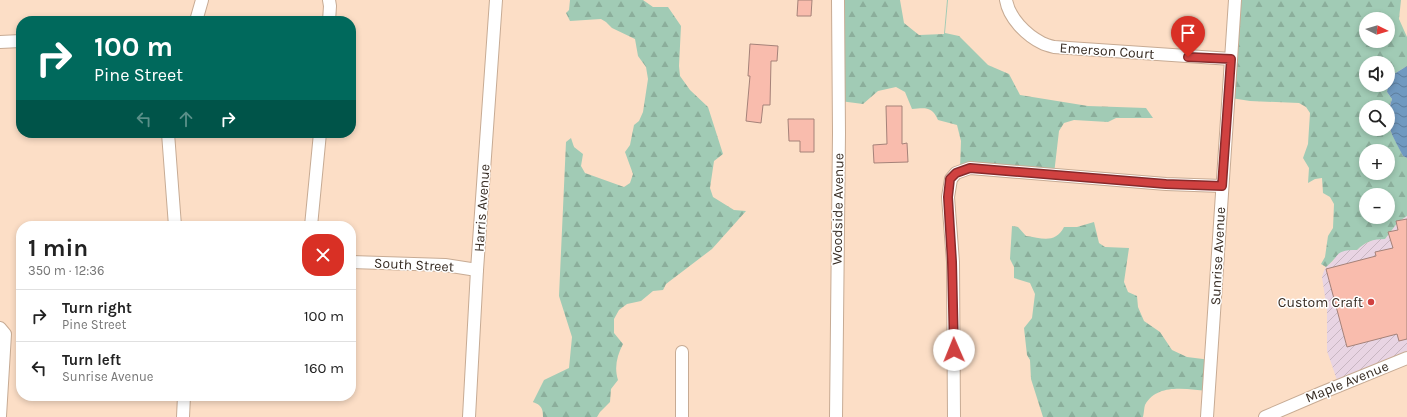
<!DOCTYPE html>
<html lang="en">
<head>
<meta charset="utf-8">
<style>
  body { margin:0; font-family:Karla,sans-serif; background:#f6f6f6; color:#222; height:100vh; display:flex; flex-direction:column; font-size:15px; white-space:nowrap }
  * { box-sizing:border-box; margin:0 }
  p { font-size:13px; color:#767676 }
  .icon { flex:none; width:22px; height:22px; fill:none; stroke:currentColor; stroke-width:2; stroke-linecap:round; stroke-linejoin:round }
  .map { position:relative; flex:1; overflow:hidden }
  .drawer { position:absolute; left:16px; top:221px; width:340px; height:180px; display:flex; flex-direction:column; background:#fff; border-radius:16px; box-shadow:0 2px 6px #0003 }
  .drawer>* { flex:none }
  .banner { position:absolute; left:16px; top:16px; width:340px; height:122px; border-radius:16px; box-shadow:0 2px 6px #0003; background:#00695c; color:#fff; overflow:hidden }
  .needle { width:26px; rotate:95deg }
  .tools { position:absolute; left:1359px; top:12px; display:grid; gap:8px }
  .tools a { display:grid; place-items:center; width:36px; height:36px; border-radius:50%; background:#fff; box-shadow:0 2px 6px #0003; font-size:20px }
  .pin { position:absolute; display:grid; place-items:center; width:34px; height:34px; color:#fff; margin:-41px -17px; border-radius:50% 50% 50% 0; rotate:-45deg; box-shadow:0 0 4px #0007 }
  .pin .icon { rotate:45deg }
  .me { position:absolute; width:44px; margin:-22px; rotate:359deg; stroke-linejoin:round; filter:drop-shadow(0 0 3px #0008) }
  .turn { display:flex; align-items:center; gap:14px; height:84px; padding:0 12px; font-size:18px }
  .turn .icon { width:52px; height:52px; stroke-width:2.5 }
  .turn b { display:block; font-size:28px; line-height:34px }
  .lanes { display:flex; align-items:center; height:38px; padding:0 12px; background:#0003; justify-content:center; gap:20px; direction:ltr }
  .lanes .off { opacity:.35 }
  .round { display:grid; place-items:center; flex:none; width:42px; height:42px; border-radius:16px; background:#f6f6f6 }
  .head { display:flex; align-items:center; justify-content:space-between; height:68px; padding:0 12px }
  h1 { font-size:24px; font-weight:700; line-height:30px }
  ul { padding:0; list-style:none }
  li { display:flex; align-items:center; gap:12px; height:52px; padding:0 12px; border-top:1px solid #e0e0e0 }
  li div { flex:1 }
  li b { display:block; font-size:15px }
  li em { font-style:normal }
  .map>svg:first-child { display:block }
</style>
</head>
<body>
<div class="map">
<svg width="1407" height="417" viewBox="0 0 1407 417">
  <defs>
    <pattern id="industrial-furrows" width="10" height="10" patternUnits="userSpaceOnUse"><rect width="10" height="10" fill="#e8d4e3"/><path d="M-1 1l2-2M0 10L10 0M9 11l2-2" fill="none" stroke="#c8b6c2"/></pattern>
    <pattern id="forest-firs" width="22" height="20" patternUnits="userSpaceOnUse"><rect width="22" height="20" fill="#a1cbb5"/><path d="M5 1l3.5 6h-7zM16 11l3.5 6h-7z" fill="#8bae9b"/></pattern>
    <pattern id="water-waves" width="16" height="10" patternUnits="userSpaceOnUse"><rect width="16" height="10" fill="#7099c0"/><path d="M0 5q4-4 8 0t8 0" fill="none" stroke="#5d7d9c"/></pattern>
  </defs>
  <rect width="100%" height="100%" fill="#fcdec6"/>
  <path fill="url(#industrial-furrows)" d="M1407,216v143l-69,24 -11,-32v-41l-5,-33 2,-6 2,-4 7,-6 4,-7 7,-4h13l5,-5 13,-6h10l13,-17z"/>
  <g fill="url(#forest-firs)" fill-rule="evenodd">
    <path d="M570,0h73l10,7h15l13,19 -2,40 1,10 10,14 18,17 15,47 -9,7 -4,27 3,9 21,13 12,1 -34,38 -46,35 -3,6 -10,1 -12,10 -14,3 -8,6 -5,9v14l9,11c-6,12 -9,23 -5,36l-7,9 -1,13 -10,10 -3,5h-54c0,-9 -2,-12 -10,-15l11,-22 25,-12 3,-31 -13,-41 7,-154 5,-4 3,9 9,7 -2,12 4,7 39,14 6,-4 3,-9 -8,-22 5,-7 4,-20 5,-4 4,-9 5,-33 -2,-12 -8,-11 -3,-17 -23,-11 -6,-6 -5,-3 -31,2 -4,-8 3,-3z"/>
    <path d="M840,0h60l4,23 15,12 25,-1 3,-34h1l-3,33 14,3 29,29 21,9 11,21 68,11 58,2 7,10h-37l-8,4 -34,-2 -10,3 -5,8 -5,43 -94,-4 1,-29 -4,-16 -19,-5c-6,-14 -13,-12 -26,-11l-7,-17 -9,-5 -18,4 -15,13 -23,-3z"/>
    <path d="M1236,0h165l-2,19 8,18v29l-18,11 -1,5v-19h-22v22h22l-1,7 5,7 -4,11v-3h-22v22h22v-7l1,6 14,28 4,2v58l-9,6 -13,17c-12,0 -20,3 -28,11 -23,0 -16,5 -31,17l-5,-3 4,-7 3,-21 5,-8 1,-24 -4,-7 -7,-4 -1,-15 -7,1 -7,4 1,-15 -6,-10 5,-14 2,-31 -4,-6 -7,-4 -49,-2 -19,-3zM1366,19h22v22h-22zM1366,151h22v22h-22zM1366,195h22v22h-22z"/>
    <path d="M1094,222l5,21 6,4 24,1 -5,34 4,10 9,4 1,11 6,14 16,11 12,18 15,7 24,3 -1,31c-22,-1 -52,-9 -65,14 -1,3 -1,8 -2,12h-100l-12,-38 -1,-19 -3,-5 -3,-27 8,-10 3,-24 -5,-11 -16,-5v-11l-4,-8 2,-33 6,1 8,9c16,2 29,8 38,-9h13z"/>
  </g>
  <path fill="url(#water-waves)" d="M1407,66v92l-4,-2c-11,-22 -20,-32 -11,-57l-5,-7 2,-15z"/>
  <g fill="#f9bcad" stroke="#a58279">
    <path d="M798,0h14l-1,16h-14z"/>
    <path d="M750,44l28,2 -1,15h-6l-1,44h-7l-2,18 -15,-2 4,-45h-2z"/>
    <path d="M886,106h16v38l5,-1 1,19 -34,1 -1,-18 14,-1z"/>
    <path d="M788,119h26v33h-14v-11h-11z"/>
    <path d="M1407,219v120l-8,2 -2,-7 -50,13 -21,-78 50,-13 -1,-4 18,-4 -5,-16 10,-2 -2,-9z"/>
  </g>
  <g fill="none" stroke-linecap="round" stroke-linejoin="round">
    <defs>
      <g id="minor">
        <path d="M1006,0c3,18 20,35 36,43 4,2 8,3 12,4l177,12"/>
        <path d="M196,21l6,-21"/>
        <path d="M329,21l1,-15 -1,-6"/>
        <path d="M0,42l21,-1"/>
        <path d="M168,133l7,93"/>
        <path d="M311,226l9,-93"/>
        <path d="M351,262l94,3 32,5"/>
        <path d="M0,328l5,6 -5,82"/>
        <path d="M682,352v65"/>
        <path d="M183,417l1,-21"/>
        <path d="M469,417l8,-147 19,-270"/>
        <path d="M836,417l3,-284 -1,-133"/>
        <path d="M954,417l-1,-155 -5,-65 3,-18 5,-6 14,-5 196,16 56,2"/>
        <path d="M1207,417l28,-417"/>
        <path d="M1265,417l56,-24 86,-35"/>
      </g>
    </defs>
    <use href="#minor" stroke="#c7ab94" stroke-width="14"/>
    <use href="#minor" stroke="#fff" stroke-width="12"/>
  </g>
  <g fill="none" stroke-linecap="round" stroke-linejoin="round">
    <defs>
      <path id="route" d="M954,350l-2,-88 -4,-65 2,-18 6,-6 14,-5 196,16 56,2 9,-127 -43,-2"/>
    </defs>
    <use href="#route" stroke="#872a2a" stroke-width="10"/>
    <use href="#route" stroke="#d04140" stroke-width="7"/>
  </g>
  <circle fill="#d04140" stroke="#fff" stroke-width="1.5" cx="1371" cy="302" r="4"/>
  <g text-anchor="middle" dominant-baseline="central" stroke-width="3" stroke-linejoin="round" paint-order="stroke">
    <g font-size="14" fill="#362b22" stroke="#fff">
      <text transform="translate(1107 51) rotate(4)">Emerson Court</text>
      <text transform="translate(482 208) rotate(-86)">Harris Avenue</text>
      <text transform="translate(838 209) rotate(-89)">Woodside Avenue</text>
      <text transform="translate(1218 256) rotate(-87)">Sunrise Avenue</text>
      <text transform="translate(414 265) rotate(3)">South Street</text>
      <text transform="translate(1347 382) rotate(-22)">Maple Avenue</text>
    </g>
    <g font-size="14" fill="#362b22" stroke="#fff" text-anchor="end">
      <text x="1363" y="302">Custom Craft</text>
    </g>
  </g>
</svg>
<div class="tools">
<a><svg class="needle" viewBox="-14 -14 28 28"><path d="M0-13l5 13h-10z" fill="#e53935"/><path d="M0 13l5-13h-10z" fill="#767676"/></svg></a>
<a><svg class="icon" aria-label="sound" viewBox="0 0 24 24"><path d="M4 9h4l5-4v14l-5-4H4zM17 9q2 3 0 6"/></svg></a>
<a><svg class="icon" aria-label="search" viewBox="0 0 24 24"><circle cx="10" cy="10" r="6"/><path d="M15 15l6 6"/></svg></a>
<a>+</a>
<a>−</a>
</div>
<div class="pin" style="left:1188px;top:57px;background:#d93025"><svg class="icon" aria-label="arrive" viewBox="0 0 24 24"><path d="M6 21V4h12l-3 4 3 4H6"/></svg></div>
<svg class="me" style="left:954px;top:350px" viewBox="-20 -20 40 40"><circle r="19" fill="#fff"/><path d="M0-13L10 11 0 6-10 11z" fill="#d04140"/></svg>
<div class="banner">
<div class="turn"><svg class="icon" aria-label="right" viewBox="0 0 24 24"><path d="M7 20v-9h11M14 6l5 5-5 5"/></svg><div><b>100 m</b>Pine Street</div></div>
<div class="lanes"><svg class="icon off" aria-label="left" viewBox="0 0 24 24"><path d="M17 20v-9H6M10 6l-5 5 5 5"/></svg><svg class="icon off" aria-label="ahead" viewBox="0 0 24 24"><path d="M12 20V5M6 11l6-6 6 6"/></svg><svg class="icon" aria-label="right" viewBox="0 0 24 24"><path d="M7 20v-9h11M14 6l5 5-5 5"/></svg></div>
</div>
<section class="drawer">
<div class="head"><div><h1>1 min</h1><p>350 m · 12:36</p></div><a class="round" style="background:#d93025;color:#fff"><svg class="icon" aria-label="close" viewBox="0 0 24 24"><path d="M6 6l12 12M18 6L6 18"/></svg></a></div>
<ul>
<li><svg class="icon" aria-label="right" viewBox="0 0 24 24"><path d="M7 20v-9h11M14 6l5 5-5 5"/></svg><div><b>Turn right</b><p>Pine Street</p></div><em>100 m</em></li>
<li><svg class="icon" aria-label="left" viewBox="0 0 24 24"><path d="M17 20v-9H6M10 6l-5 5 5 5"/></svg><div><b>Turn left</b><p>Sunrise Avenue</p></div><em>160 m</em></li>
</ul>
</section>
</div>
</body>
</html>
